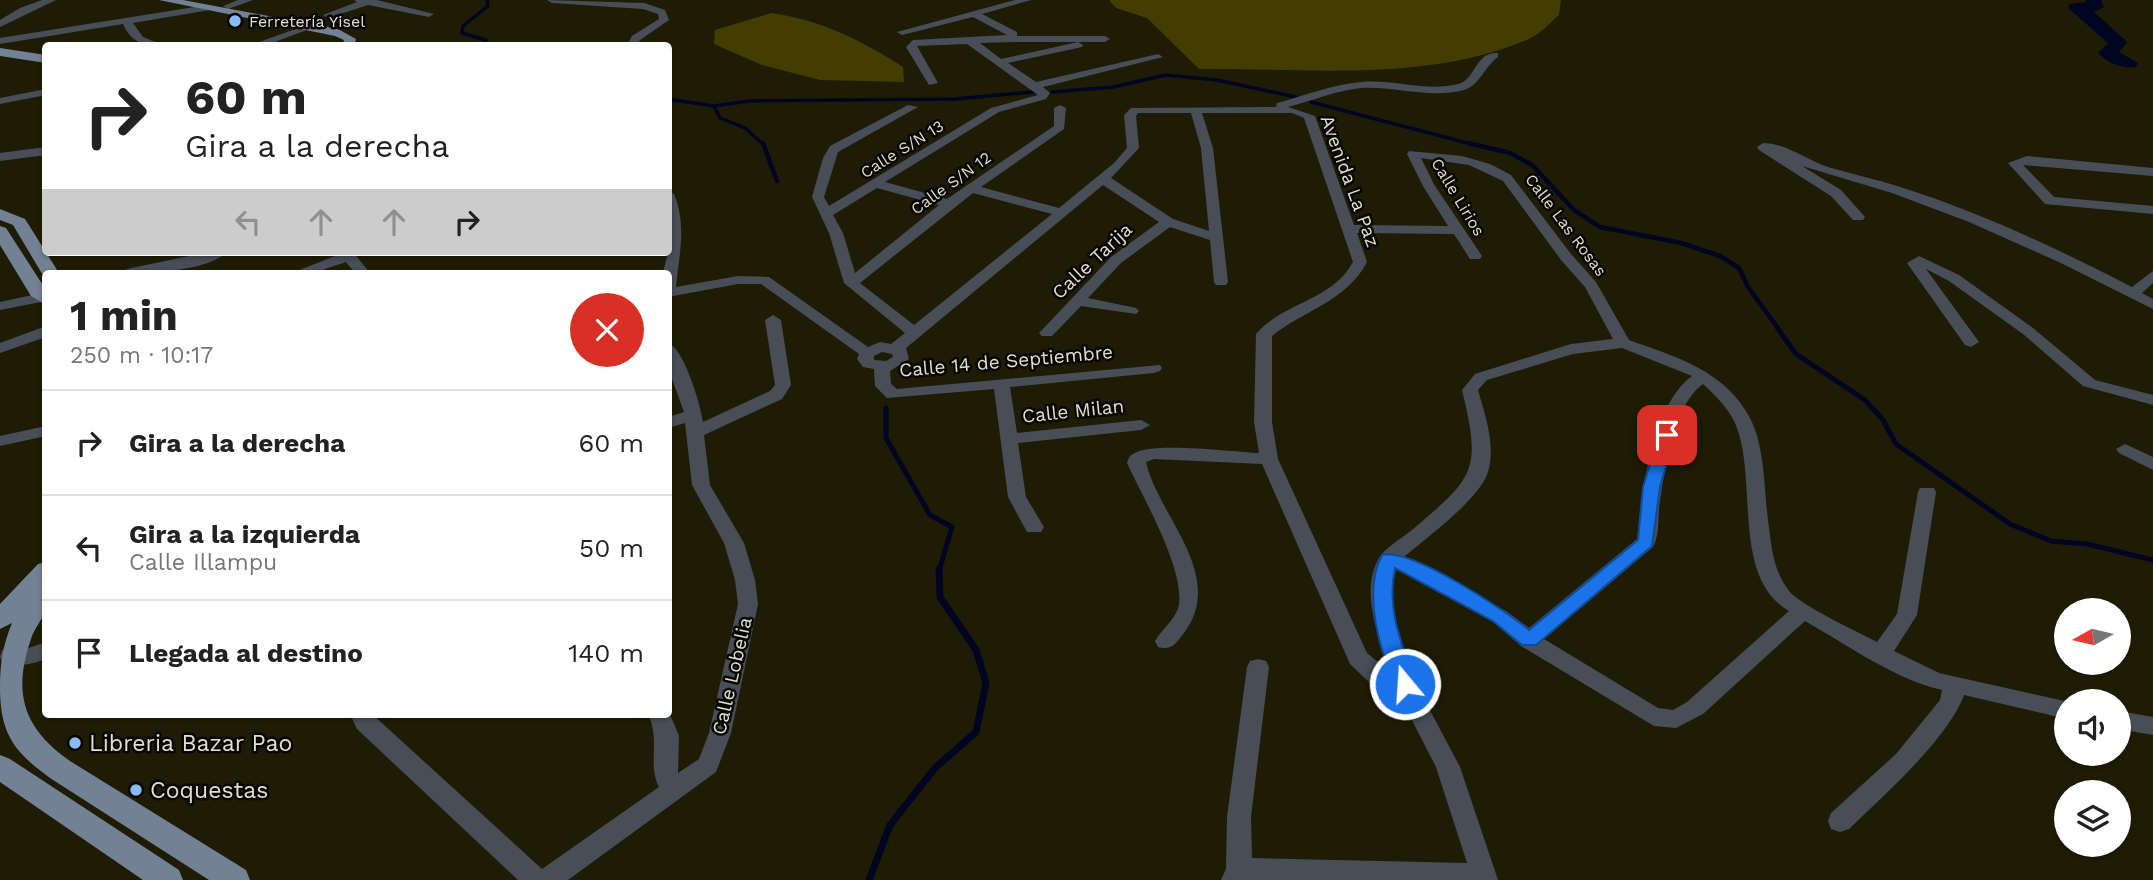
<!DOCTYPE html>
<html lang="es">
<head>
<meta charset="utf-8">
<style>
  body { margin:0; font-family:"Work Sans",sans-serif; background:#f6f6f6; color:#222; height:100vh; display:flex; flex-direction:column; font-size:26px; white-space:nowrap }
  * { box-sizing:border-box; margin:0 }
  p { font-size:23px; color:#767676 }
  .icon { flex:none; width:38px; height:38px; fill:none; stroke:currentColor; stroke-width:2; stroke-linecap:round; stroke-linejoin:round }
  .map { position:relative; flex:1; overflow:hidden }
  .panel { position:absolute; left:42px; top:270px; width:630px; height:448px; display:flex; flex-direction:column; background:#fff; border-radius:7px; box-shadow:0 2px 5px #0004 }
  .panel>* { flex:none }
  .guide { position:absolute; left:42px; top:42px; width:630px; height:214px; border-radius:7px; box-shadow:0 2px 5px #0004; background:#fff; color:#222; overflow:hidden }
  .needle { width:46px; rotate:262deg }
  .controls { position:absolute; left:2054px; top:598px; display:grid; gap:14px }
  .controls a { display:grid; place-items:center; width:77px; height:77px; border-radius:50%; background:#fff; box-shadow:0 2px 5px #0004; font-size:35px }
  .pin { position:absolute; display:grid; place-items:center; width:60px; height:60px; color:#fff; margin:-30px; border-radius:14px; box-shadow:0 4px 10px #0006 }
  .me { position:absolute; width:77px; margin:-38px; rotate:342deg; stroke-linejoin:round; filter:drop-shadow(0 0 5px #0008) }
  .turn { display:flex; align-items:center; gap:24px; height:147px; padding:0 28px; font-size:32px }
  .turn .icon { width:91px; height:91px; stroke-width:2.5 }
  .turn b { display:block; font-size:49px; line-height:60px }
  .lanes { display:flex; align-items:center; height:66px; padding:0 28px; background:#0003; justify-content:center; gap:35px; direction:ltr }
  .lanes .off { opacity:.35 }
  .round { display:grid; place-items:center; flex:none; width:74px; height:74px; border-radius:37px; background:#f6f6f6 }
  .head { display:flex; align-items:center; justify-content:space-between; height:119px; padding:0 28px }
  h1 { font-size:42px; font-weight:700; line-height:52px }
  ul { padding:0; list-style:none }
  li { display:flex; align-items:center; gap:21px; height:105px; padding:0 28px; border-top:2px solid #e0e0e0 }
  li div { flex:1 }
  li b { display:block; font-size:26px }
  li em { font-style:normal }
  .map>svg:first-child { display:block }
</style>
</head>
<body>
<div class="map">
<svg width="2153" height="880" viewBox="0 0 2153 880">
  <rect width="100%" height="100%" fill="#1f1c05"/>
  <g fill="#443d01">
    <path d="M1109,0h452l-2,15c-9,8 -19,19 -30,24 -103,44 -220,29 -330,30l-52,-51 -31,-10z"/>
    <path d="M771,13c50,7 90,27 132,54l1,15 -84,-2 -58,-15 -48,-21 1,-14z"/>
  </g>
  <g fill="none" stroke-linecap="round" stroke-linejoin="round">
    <g stroke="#000521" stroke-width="3.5">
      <path d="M484,46l2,-6 -24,-7 1,-7 25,-20 -1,-6"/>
      <path d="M1052,92l61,-5 53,-12 51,5 79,17"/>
      <path d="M668,99l46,7 6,12 25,10 19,17"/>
      <path d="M1311,102l164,43"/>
      <path d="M714,106l35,-5 206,-2 78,-7"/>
    </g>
    <g stroke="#000521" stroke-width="4.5">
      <path d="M763,143l14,38"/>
      <path d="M1468,143l42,10 22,12 42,45 26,17 81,16 39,13 19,12 9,19 32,44"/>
    </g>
    <g stroke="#000521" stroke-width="5">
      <path d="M1778,329l18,25 69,46 18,20 13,24 114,80 41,17 36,3 66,16"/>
      <path d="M886,408v30l44,77 22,12 -13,44"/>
    </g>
    <path stroke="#000521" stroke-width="7" d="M869,880l21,-55 45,-57 41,-36 10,-49 -10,-33 -36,-53 -1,-28"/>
    <path fill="#000521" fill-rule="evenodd" d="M2085,0h16l3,7 -10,5 30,27 3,4 -8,9 19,11 -2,4c-12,3 -30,-5 -38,-14l10,-10 -40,-35 2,-4 16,-2z"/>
    <g fill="#474e57" fill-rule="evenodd">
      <path d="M42,0h14l-56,27v-7l20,-12z"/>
      <path d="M238,0h15l-25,9 -5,-3z"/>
      <path d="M354,0h23l57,14 -5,3 -61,-12 -40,13 -5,-3 34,-13z"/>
      <path d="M547,0l97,3 21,7 4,10 -29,20 -4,6h-10l6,-10 27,-17 -1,-5 -15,-5 -91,-6z"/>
      <path d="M1015,0h16l-49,14 35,18v4h88l5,3 -5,3h-27l5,3 -1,2 -74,16 28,19 122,-28 5,3 -120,30 7,6 -4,6 -47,13 -114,70 62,17 107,-73v-18l6,-3 6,3 -2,21 -83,58 78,21 55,-45 13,-15 -3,-33 7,-7 145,-1 1,-4c27,-7 56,-19 84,-21 32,-3 64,10 97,2 18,-4 17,-33 40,-31v4c-13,9 -19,29 -34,33 -34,9 -69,-4 -103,-2 -23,2 -50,13 -73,19l27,9 39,109 94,1 -25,-40 -16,-32 2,-3 53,5 28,8 21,11 60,79 25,28 33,58c47,17 98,31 122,80 14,29 13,69 17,100 4,28 4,48 21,71 11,14 69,41 88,51l20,-28 21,-122 2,-4h14l2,4 -19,123 -23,36 45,22 130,29h-2v17l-103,-24c-16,44 -81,101 -115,134l-9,3 -9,-3 -3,-8 3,-8 65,-59 44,-54 2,-10c-46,-10 -96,-46 -137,-69l-102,93 -27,14 -22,-2 -133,-80 -29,-25 -96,-52 -4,19v23l24,73 44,83 38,113h-277l5,-11 1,-52 20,-150 3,-6 8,-2 8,2 3,6 -18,150 1,41 215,5 -31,-96 -39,-76 -27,-8 -20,-19 -88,-200 -108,-5 -8,3c12,54 81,113 38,171 -8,10 -12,18 -26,14l-3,-6c7,-12 21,-22 24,-36 5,-38 -36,-107 -52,-142 1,-3 2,-7 6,-9 18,-13 101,-2 126,-1l-5,-31 2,-88c27,-32 76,-33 97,-72l-49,-144 -12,-5h-90l11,35 15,134 -2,3h-10l-2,-3 -4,-42 -40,-13 -49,36 -33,35 48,10 3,3 -3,3 -55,-8 -29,30h-10l-3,-3 3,-3 69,-73 48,-35 -56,-37 -197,163 3,11 -19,12 1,13 6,5 263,-24 2,3 -2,3 -6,2 -144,14 7,46 124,-13 9,5 -9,5 -123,13 8,54 18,30 -3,5h-14l-19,-35 -14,-108 -107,9 -12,-12 -1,-17 -11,-2 -6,-8 2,-5 -98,-70h-23l-70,13v-24h-5l5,-21v-62l6,4c13,31 5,61 2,93l62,-11 31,1 99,70 12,-5 11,2 14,-11 -61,-50 -15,-50 -17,-36 11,-39 7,-12 78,-41 10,2 -80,45 -14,45 5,9 162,-98 47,-13 -71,-51 -50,2 21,37 -9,2 -23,-38 7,-7 94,-5 -34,-18 -71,18 -5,-3zM1014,42h64l-77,17 -21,-16zM1138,113h53l10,35 8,83 -36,-12 -62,-41 28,-30 -3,-32zM1421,158l48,7 34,16 58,79 24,27 28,52 -42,5 -96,30 -13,16c20,82 12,87 -50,140 -10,8 -26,17 -33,28 -20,35 1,79 11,114l-23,-19 -89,-194 -6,-37v-86c32,-26 75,-35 95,-74l-10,-29 97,1 16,25h10l2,-3 -47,-70zM877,188l62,17 -84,68 -12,-40 -10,-18zM973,193l79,21 -138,111 -54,-42zM1622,348l70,28c-41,30 -50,117 -55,163l-108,89 -23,-17 -102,-54c22,-19 76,-58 84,-85 8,-27 -3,-57 -10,-82l9,-10 86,-26zM882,352l10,2 1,3 -7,4 -12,-1v-4zM1703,384c11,10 24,23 31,37 26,55 -5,155 55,190l-102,91 -14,8 -15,-2 -114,-69 109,-92c6,-10 5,-26 6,-37 5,-36 13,-104 44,-126z"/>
      <path d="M207,5l5,3 -2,2 -77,13 10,14 22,9c-20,0 -33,-2 -42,-22l-123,20v-6z"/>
      <path d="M307,25l8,2 -51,19h-16z"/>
      <path d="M46,89v6l-46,9v-6z"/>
      <path d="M1763,143c22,0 44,17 65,24 24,7 48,12 72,20 80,25 158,62 232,100l21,-16v12l-11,10 11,6v10l-92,-46 -92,-41 -77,-29 -90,-27 39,24 24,27 -2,3h-10l-22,-24 -72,-46 -2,-3z"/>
      <path d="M46,147v8l-46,6v-8z"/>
      <path d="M2027,156l126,12v8l-130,-11 31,32 99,9v8l-108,-10 -37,-41z"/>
      <path d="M208,252h19c-21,20 -79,21 -107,21l7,-4z"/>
      <path d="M338,252h15l17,21h-15l-9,-11 -33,11h-21l48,-19z"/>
      <path d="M1919,256l40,19 74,53 62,52 58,15v10l-70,-19 -60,-52 -74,-53 -23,-12 53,73 -8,5 -6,-2 -58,-82z"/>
      <path d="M42,293h4v8l-46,9v-8z"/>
      <path d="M773,315l8,5 10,65 -9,14 -78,36 6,50 34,58 11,37 3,24 -27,129 -15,39 -148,108h-50l-161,-151 -7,-15h22l170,155 117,-82c-12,-24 2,-45 -11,-73h20v-3l2,3 9,22 -1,37 21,-14 10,-26 29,-129 -3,-24 -11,-37 -32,-58 -7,-62 -17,5v-11l16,-5 -16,-44v-25c16,5 33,63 35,79l67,-31 5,-6 -10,-65z"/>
      <path d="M46,326v11l-46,16v-10z"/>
      <path d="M46,426v10l-46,10v-10z"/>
      <path d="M2125,444l28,13v13l-34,-17 -3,-4z"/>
      <path d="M46,642v17c-17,6 -27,8 -44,3l-2,-5 2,-7 8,-2 13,2z"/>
      <path d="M2119,711l34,6v18l-34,-6z"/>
    </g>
    <g fill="#728193" fill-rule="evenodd">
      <path d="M159,0h24l155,29 18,10 -2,7h-12l2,-6 -9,-4z"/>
      <path d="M0,48l46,7v8l-46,-7z"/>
      <path d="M0,209l25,10 34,54h-13l-2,4 -31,-52 -13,-5z"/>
      <path d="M0,226l6,2 40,62v15l-15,-9 -31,-51z"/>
      <path d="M46,562c0,13 4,36 -1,49 -3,9 -11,18 -14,28 -19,55 -7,90 39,122l176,109 4,10h-41l-159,-102c-37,-27 -50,-45 -50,-91 0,-24 3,-42 12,-64l-12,6v-25l38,-40z"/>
      <path d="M0,755l10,4 169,111 4,10h-40l-143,-98z"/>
    </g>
  </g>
  <path fill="#1a73e8" stroke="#114b97" stroke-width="2" d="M1667,430l8,5 -15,52 -8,59 -116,99h-14l-29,-24 -98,-53c-9,42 7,76 20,116l-3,5h-14c-18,-34 -36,-97 -16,-134 28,-8 123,55 147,75l109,-90 5,-53 16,-52z"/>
  <g fill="#87bbfb" stroke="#070601" stroke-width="2.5">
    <circle cx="235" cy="21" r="7"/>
    <circle cx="75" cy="743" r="7"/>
    <circle cx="136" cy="790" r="7"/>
  </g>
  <g text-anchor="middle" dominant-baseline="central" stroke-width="5" stroke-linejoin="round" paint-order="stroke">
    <g font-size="16" fill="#e1dfd1" stroke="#070601" text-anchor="start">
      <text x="249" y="21">Ferretería Yisel</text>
    </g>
    <g font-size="16" fill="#e1dfd1" stroke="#070601">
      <text transform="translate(902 149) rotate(-32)">Calle S/N 13</text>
      <text transform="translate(951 183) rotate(-36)">Calle S/N 12</text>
      <text transform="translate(1458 197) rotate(59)">Calle Lirios</text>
      <text transform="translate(1566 225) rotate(53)">Calle Las Rosas</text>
    </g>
    <g font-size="19" fill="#e1dfd1" stroke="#070601">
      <text transform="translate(1350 181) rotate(70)">Avenida La Paz</text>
      <text transform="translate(1092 261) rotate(-43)">Calle Tarija</text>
      <text transform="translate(1006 361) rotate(-5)">Calle 14 de Septiembre</text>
      <text transform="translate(1073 411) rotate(-6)">Calle Milan</text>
      <text transform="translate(732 676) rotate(-77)">Calle Lobelia</text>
    </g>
    <g font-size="23" fill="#e1dfd1" stroke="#070601" text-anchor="start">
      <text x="89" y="743">Libreria Bazar Pao</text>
      <text x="150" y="790">Coquestas</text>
    </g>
  </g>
</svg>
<div class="controls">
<a><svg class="needle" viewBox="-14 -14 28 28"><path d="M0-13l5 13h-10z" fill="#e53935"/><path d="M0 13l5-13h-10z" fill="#767676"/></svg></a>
<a><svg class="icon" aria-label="sound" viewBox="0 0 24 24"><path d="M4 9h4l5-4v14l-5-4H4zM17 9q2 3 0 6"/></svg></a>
<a><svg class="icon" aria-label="layers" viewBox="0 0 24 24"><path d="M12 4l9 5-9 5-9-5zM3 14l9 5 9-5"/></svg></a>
</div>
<div class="pin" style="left:1667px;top:435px;background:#d93025"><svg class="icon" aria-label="arrive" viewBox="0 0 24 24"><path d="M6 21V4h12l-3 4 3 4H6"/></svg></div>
<svg class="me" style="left:1405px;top:684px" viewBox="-20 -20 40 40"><circle r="17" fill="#1a73e8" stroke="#fff" stroke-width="3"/><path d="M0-11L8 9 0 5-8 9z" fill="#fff"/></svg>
<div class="guide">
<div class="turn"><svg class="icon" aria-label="right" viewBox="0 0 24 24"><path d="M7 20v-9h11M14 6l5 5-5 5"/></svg><div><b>60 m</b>Gira a la derecha</div></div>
<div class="lanes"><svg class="icon off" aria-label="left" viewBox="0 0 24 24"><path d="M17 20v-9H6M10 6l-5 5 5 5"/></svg><svg class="icon off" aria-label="ahead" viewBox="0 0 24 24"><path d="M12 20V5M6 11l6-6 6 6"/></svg><svg class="icon off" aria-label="ahead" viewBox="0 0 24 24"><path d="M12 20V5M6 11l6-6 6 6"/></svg><svg class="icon" aria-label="right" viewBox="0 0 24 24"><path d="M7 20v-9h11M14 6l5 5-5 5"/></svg></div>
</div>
<section class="panel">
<div class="head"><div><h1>1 min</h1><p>250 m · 10:17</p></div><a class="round" style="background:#d93025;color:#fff"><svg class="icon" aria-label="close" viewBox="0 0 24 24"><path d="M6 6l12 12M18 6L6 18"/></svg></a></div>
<ul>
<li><svg class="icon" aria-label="right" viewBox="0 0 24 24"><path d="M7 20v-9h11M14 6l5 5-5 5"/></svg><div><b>Gira a la derecha</b></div><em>60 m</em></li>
<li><svg class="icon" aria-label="left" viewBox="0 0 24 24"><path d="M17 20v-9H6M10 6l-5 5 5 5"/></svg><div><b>Gira a la izquierda</b><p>Calle Illampu</p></div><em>50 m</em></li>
<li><svg class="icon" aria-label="arrive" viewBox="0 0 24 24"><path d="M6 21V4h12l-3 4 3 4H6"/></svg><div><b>Llegada al destino</b></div><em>140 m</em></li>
</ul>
</section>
</div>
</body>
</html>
